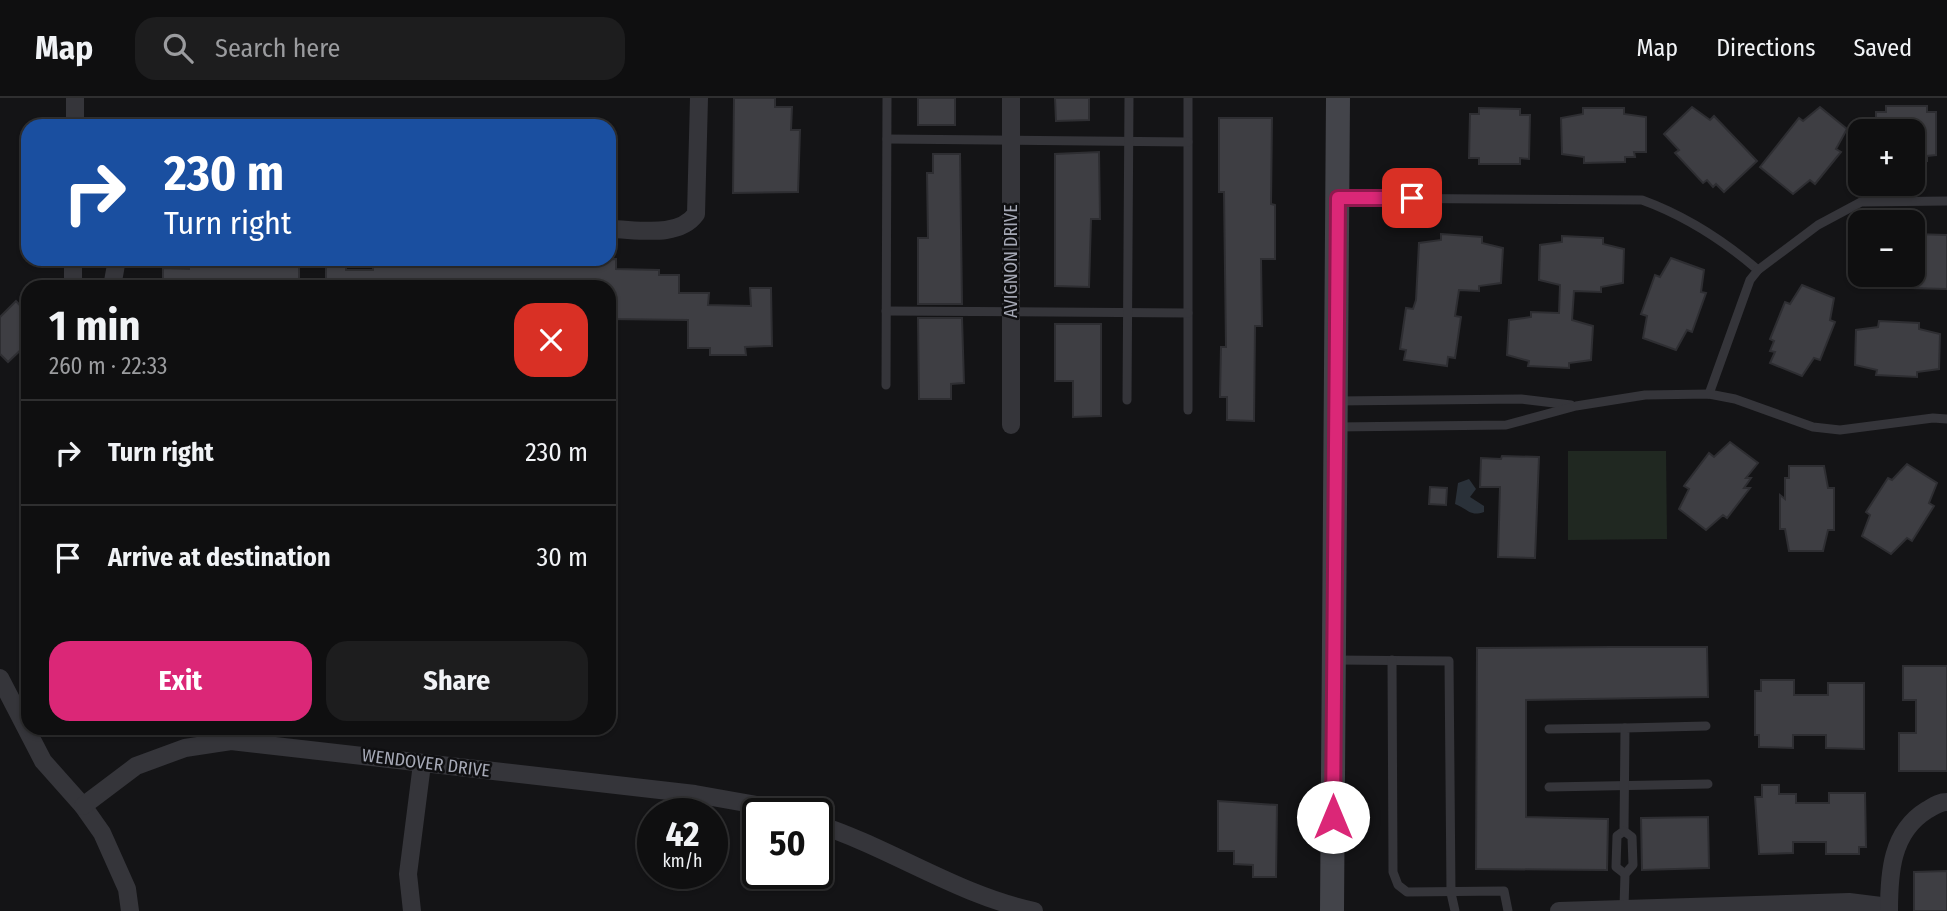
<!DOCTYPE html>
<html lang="en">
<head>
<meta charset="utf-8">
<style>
  body { margin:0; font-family:"Fira Sans Condensed",sans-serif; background:#1d1d1e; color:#f1f3f6; height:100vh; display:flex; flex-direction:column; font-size:26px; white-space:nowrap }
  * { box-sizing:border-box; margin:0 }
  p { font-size:23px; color:#9b9c9f }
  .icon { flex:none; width:38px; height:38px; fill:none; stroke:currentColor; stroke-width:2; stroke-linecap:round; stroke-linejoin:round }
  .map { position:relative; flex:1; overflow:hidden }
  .side { position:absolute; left:21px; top:182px; width:595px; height:455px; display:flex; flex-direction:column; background:#0f0f10; border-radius:21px; box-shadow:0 2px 5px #0004,0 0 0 2px #2f2f30 }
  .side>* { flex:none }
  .guide { position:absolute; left:21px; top:21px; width:595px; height:147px; border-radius:21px; box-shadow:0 2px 5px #0004,0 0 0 2px #2f2f30; background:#1a4fa0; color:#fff; overflow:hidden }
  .controls { position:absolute; left:1848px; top:21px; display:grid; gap:14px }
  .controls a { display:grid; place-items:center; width:77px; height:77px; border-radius:14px; background:#0f0f10; box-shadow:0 2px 5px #0004,0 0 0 2px #2f2f30; font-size:35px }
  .speed { position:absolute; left:637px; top:700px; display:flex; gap:14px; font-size:35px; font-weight:700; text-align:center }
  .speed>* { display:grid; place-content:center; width:91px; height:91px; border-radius:50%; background:#0f0f10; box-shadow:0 2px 5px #0004,0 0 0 2px #2f2f30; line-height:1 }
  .speed small { font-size:18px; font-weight:400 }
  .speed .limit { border:4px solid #111; border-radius:10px; background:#fff; color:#111 }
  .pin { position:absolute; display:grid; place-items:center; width:60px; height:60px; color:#fff; margin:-30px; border-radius:14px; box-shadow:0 4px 10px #0006 }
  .me { position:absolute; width:77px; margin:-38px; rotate:0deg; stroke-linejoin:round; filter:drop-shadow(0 0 5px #0008) }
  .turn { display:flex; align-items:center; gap:24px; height:147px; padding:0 28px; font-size:32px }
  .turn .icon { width:91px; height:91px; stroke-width:2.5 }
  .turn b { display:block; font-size:49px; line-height:60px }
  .round { display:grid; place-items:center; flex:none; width:74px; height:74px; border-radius:21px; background:#1d1d1e }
  .head { display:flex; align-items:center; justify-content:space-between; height:119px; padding:0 28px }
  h1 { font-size:42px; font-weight:700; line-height:52px }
  .button { display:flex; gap:14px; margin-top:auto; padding:14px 28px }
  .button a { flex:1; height:80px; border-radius:21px; background:#db2777; color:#fff; font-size:28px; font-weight:700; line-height:80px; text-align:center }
  .button a+a { background:#1d1d1e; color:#f1f3f6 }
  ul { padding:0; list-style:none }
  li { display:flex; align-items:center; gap:21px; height:105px; padding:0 28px; border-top:2px solid #2f2f30 }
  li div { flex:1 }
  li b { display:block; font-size:26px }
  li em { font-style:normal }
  header { display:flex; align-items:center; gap:42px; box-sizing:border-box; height:98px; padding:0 35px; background:#0f0f10; border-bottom:2px solid #2f2f30 }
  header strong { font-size:33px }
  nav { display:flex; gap:38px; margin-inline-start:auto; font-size:24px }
  .search { width:490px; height:63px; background:#1d1d1e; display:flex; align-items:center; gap:18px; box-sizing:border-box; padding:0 24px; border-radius:21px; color:#9b9c9f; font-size:26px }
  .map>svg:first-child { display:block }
</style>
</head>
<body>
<header>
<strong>Map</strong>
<div class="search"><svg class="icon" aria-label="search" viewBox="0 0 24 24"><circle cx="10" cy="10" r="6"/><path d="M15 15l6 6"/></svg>Search here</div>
<nav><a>Map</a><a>Directions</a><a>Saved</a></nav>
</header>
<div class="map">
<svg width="1947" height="813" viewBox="0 0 1947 813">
  <rect width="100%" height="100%" fill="#141416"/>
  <path fill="#202821" d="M1666,353l1,88 -99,1v-89z"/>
  <path fill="#2a3139" d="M1469,381l7,10 -6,8 14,9v6c-14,5 -16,-3 -29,-8l3,-21z"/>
  <g fill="#3e3e43" stroke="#2e2e32" stroke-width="2">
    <path d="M734,0h41v9h17l-1,23h9l-2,62 -65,1z"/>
    <rect x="918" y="0" width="37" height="27"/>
    <path d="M1055,0h34v22l-33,1z"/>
    <path d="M1886,8h41v6h9v43l-9,1v5h-14v-30h-37v-19h10z"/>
    <path d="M1692,9l18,13 4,-4 43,45 -33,31 -8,-8 -3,3 -6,-7 -4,3 -28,-30 4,-3 -15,-16z"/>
    <path d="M1820,9l27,22 -11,20 5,3 -26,32 -5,-4 -17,14 -33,-27 39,-49 4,3z"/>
    <path d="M1479,10l41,1v6h10l-1,44 -9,-1v6h-41v-6h-10l1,-44h9z"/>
    <path d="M1583,10h41v6l22,3v35h-12l1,5h-10v5l-41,1v-6l-22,-3 -1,-36 22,-4z"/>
    <path d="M1219,20h53l-1,86 4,1v54h-14l1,67h-7l-1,95 -27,-1v-23h-7l1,-50h5l-2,-155h-5z"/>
    <path d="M1099,54l1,67h-9l-2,68 -34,-1v-132z"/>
    <path d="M933,56h27l2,150h-44v-66h10l-1,-65h6z"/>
    <path d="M1441,136l41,3v6l21,5 -2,35 -22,3v5l-20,-1 -4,26 6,1 -6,41 -7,-1 -1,9 -43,-6 2,-10 -6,-1 6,-41 7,1 3,-9 3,-57 22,-3z"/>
    <path d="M1913,136l34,1v54l-37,-1z"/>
    <path d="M1562,138l41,2v6l21,5 -1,34 -22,4v5l-27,-1 -2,29 21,6 -2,34 -22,3v5l-41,-2 1,-5 -22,-6 2,-35 22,-3v-5l28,1 1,-28 -21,-5 1,-35 22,-3z"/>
    <path d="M1671,160l33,12 -3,22 5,1 -14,39 -5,-2 -11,20 -33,-12 4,-22 -6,-2 14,-39 5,2z"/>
    <path d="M616,161v10l43,1v5h20v18h30l-1,12 43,1 -1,-18h21l1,58 -27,1 1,8h-36v-7h-22v-28l-79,-1v-32h-283v-25h20v8h27v-9z"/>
    <path d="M189,166h24v3l86,-3v23h-136v-19l26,1z"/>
    <path d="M1802,187l32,13 -4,22 5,2 -15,38 -6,-2 -12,18 -32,-13 5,-11 -5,-1 4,-10 -4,-2 15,-37 5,2z"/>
    <path d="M16,203l12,13v29l-20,19 -8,-8v-37z"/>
    <path d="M918,220h44l2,65 -13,1v15h-32z"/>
    <path d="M1879,223l40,2v6l21,5 -1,35 -22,3v5l-41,-2 1,-5 -22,-5 1,-35 22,-3z"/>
    <path d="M1055,226h46v92l-28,1v-36h-18z"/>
    <path d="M1730,344l28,21 -12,15h5l-7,10h6l-23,30 -4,-3 -17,15 -27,-21 10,-20 -5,-3 25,-33 5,4z"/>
    <path d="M1502,358l37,1 -4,101 -37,-1 2,-70h-20l1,-29 20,1z"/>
    <path d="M1907,366l30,19 -8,20 5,3 -22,35 -5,-3 -16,16 -29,-18 8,-21 -4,-3 22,-34 4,2z"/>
    <path d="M1789,368h35l4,22h6v42h-6l-5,21h-34l-4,-22h-5v-34l5,4v-21h4z"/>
    <path d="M1430,389l17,1 -1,17 -17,-1z"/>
    <path d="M1611,549h96l1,50 -182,3v117l82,2 -1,51 -131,-1 1,-221z"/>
    <path d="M1903,568h44v105h-48v-38h17v-33h-13z"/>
    <path d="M1761,582h33v15h34v-12h36v66l-38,-1v-13h-33v13l-34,-1v-12h-4v-44h6z"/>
    <path d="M1762,687h17v9h17v9h33v-10h36l1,54h-7v7h-33v-12h-33v11l-34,1 -4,-57h7z"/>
    <path d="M1218,703l59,4 -1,72h-23v-12l-19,-1v-13h-16z"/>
    <path d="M1708,719l1,51 -67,2 -1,-52z"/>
    <path d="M1947,773v40h-33v-39z"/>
  </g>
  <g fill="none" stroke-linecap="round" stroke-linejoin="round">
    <g stroke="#35353a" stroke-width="9">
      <path d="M1188,0v312"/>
      <path d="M887,41l301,3"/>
      <path d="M1339,100l303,2c44,16 81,40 116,70"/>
      <path d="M886,213l302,2"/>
      <path d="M886,287l1,-287"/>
      <path d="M1709,296l41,-114 8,-10 60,-45 43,-23 86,-1"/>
      <path d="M1127,302l2,-302"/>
      <path d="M1337,303l184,-2 50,6"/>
      <path d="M1336,329l170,-2 70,-19 69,-11 64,-1 26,5 78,28 27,3 93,-12 14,1"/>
      <path d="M1335,562l114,1 2,232 4,18"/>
      <path d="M1392,562l1,212 5,13 9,7 97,-1 4,20"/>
      <path d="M1549,631l76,-1"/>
      <path d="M1549,689l159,-3"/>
      <path d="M1625,776l-9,-7 1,-31 7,-5 1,-103 81,-2"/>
      <path d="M1624,809l1,-33 8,-9 -1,-28 -8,-6"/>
    </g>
    <g stroke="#35353a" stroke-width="18">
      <path d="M75,28v-28"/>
      <path d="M609,131c27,0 69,10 87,-15l3,-116"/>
      <path d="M73,161v21l4,7"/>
      <path d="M112,189l5,-28"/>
      <path d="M1011,327v-327"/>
      <path d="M0,580l43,83 40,45 19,27 25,56 3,22"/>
      <path d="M83,708l53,-40 49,-18 46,-7 464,53 62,11 27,9"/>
      <path d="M817,726c74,24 141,71 217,87"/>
      <path d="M412,813l-4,-37 14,-110"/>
      <path d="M1559,813l290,-9 40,5"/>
      <path d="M1889,813c0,-37 2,-79 38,-101 7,-4 12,-8 20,-8"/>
    </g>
    <path stroke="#43444a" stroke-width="24" d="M1332,813l6,-813"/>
  </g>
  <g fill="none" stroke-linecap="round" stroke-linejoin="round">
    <defs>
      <path id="route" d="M1333,719l5,-619h74"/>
    </defs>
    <use href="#route" stroke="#8e194d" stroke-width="18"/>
    <use href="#route" stroke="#db2777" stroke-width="12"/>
  </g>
  <g text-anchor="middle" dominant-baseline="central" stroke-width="5" stroke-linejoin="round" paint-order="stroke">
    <g font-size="18" fill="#a6a9b6" stroke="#0f0f11">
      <text transform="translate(1011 163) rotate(-90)">AVIGNON DRIVE</text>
      <text transform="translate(426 665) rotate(7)">WENDOVER DRIVE</text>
    </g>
  </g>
</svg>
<div class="controls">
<a>+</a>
<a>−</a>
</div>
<div class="speed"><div>42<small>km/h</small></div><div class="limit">50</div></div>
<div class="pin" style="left:1412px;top:100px;background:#d93025"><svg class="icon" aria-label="arrive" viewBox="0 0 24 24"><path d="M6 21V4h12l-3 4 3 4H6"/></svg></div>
<svg class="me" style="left:1333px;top:719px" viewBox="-20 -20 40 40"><circle r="19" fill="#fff"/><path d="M0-13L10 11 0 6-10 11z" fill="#db2777"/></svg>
<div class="guide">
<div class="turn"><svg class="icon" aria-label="right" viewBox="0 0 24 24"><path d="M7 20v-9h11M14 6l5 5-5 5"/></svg><div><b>230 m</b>Turn right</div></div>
</div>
<section class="side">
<div class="head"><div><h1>1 min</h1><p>260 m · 22:33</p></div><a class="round" style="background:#d93025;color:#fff"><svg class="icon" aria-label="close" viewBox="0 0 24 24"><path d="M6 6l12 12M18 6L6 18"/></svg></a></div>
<ul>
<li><svg class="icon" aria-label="right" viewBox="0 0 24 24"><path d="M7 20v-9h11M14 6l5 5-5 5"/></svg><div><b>Turn right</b></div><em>230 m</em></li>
<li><svg class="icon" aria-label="arrive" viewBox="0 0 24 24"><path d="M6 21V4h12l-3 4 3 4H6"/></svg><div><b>Arrive at destination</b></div><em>30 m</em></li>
</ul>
<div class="button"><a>Exit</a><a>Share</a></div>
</section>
</div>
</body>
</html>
